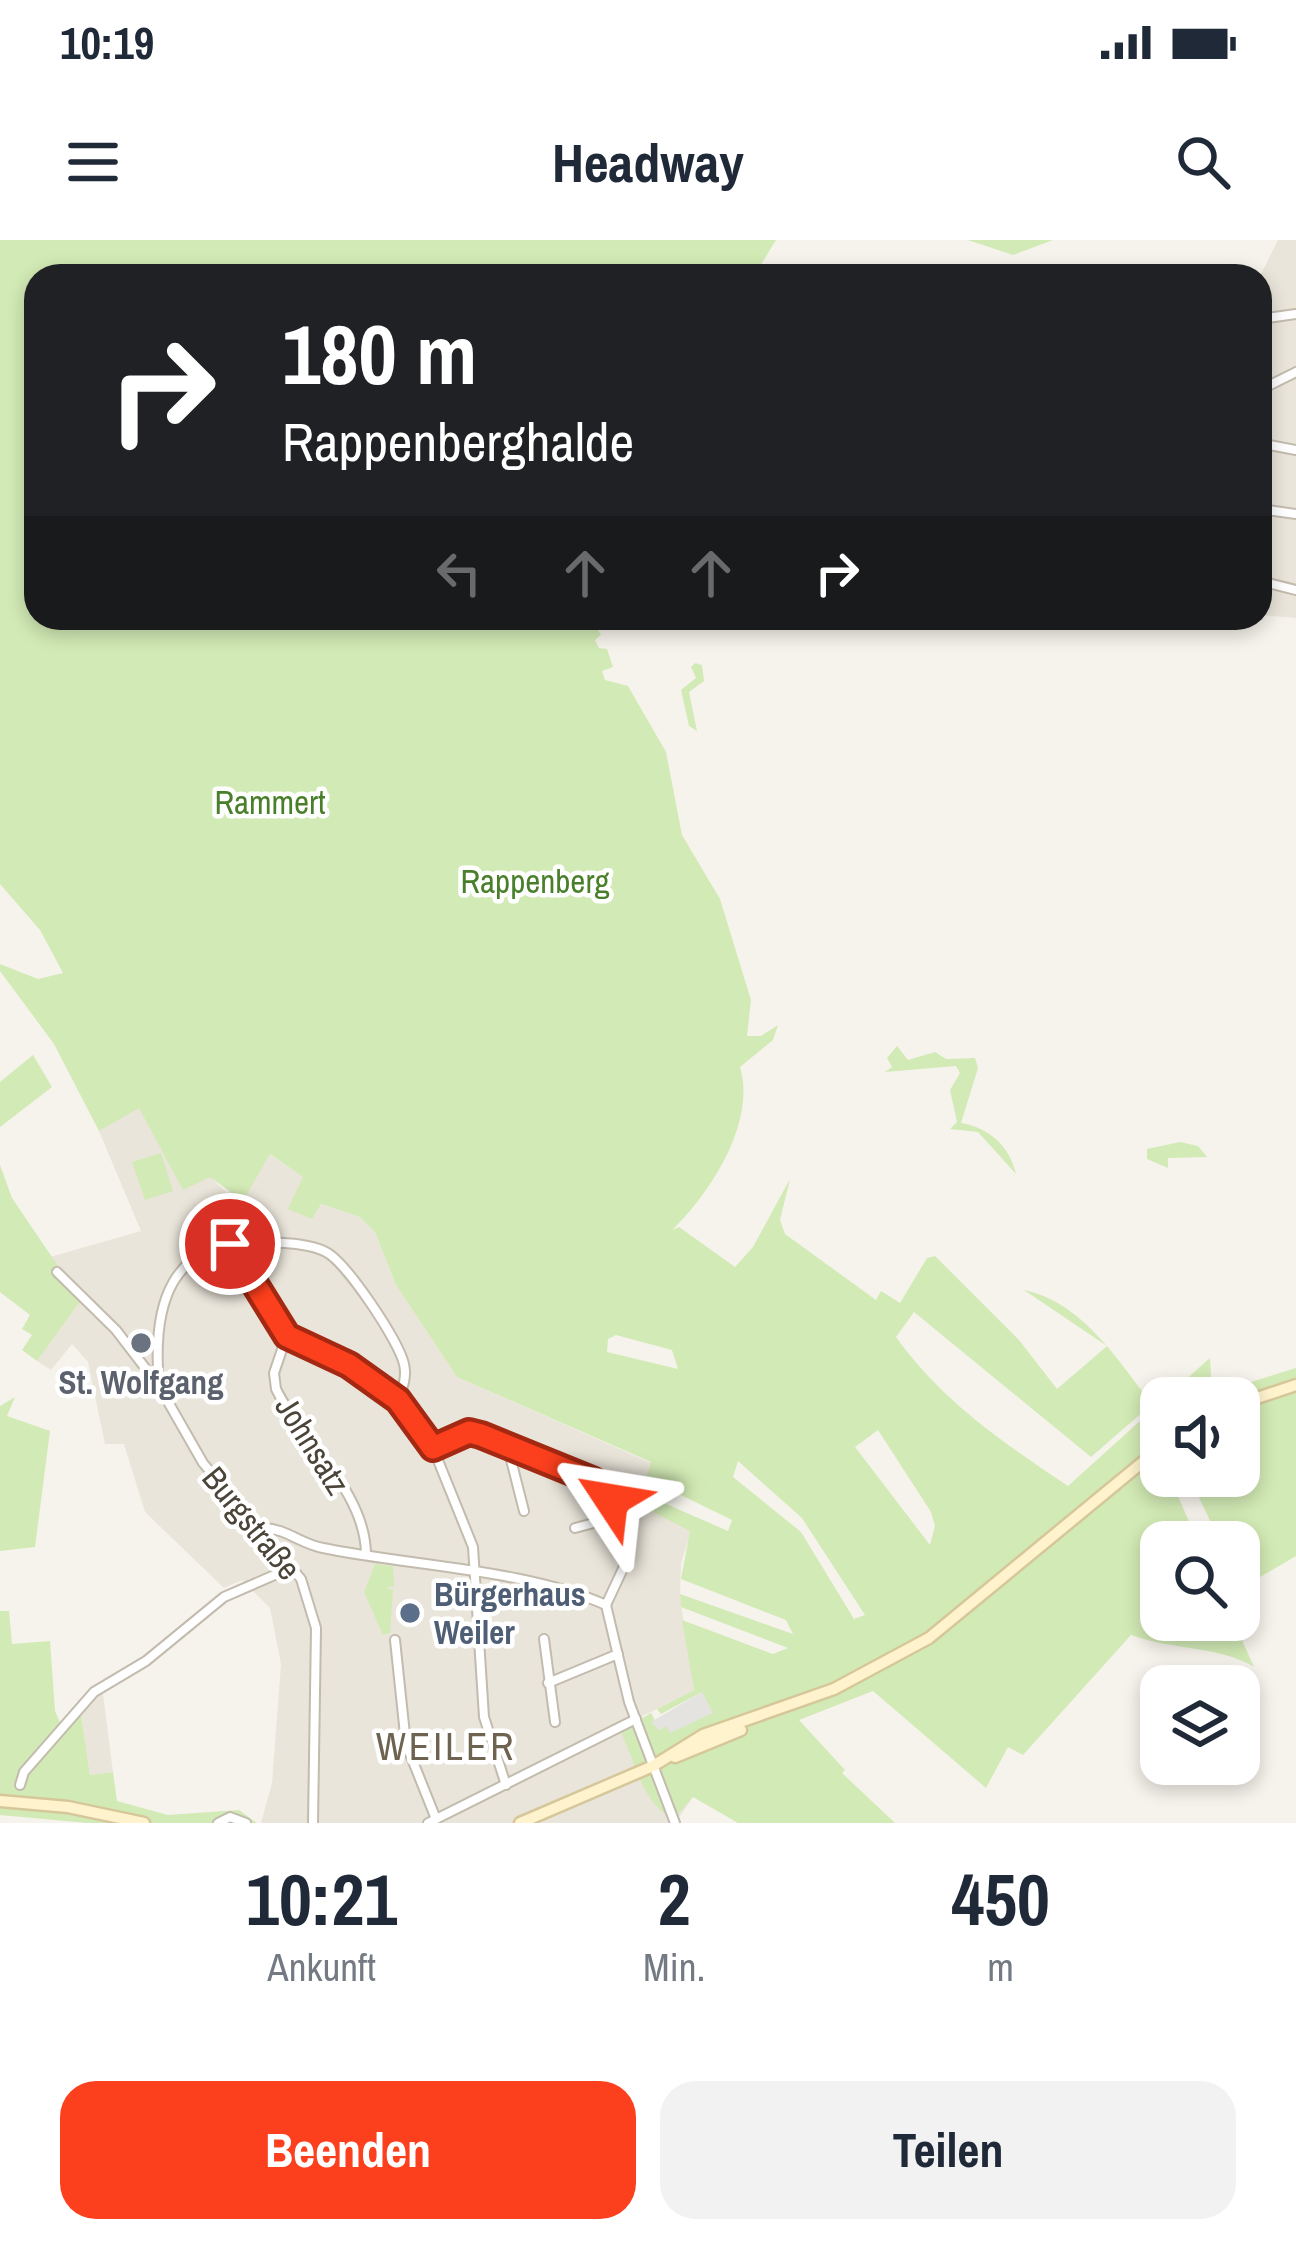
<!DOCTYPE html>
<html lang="de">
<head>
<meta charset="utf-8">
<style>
  body { margin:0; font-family:"Archivo Narrow",sans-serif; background:#f2f2f3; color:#1f2937; height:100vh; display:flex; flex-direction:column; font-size:45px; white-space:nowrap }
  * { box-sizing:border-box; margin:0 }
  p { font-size:39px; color:#747a83 }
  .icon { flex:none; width:66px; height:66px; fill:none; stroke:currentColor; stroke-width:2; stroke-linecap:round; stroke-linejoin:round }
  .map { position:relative; height:1583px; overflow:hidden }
  .sheet { display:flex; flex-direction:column; background:#fff; flex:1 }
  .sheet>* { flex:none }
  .hud { position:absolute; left:24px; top:24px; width:1248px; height:366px; border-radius:36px; box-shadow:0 6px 18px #0003; background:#202124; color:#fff; overflow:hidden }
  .buttons { position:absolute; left:1140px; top:1137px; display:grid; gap:24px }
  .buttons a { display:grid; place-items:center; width:120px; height:120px; border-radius:24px; background:#fff; box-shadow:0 6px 18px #0003; font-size:60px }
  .pin { position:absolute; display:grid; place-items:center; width:102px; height:102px; color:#fff; margin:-51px; border:6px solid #fff; border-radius:50%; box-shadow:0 3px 12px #0007 }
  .me { position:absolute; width:132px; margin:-66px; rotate:303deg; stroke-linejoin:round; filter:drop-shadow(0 0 9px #0008) }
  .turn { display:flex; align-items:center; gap:42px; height:252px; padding:0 60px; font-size:54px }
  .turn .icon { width:156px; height:156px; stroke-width:2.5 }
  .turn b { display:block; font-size:84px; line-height:102px }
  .lanes { display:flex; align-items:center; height:114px; padding:0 60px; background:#0003; justify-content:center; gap:60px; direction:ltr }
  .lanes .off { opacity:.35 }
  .eta { display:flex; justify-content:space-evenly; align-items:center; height:204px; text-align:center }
  .eta b { font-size:72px; font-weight:800; line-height:84px }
  .button { display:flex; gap:24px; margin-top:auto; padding:24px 60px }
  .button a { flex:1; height:138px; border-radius:36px; background:#fc3f1d; color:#fff; font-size:48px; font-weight:800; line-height:138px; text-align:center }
  .button a+a { background:#f2f2f3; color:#1f2937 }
  .status { display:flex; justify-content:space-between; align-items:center; height:84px; padding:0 60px; background:#fff; direction:ltr }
  .status svg { height:33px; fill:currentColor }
  header { display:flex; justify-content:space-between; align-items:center; height:156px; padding:0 60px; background:#fff; font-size:54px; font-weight:800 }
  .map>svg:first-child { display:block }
</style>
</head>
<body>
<div class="status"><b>10:19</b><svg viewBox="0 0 49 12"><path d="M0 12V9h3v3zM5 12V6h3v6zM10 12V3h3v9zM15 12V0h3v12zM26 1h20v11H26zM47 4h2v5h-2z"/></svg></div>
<header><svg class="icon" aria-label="menu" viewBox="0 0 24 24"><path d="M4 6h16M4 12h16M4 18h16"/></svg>Headway<svg class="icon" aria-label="search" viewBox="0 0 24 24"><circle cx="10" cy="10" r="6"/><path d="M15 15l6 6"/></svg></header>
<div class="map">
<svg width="1296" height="1583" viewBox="0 0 1296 1583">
  <rect width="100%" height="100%" fill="#f6f3ec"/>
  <g fill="#eae5da">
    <path d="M1278,0h18v378l-36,-3v-141l6,-32 -6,-7v-159z"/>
    <path d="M139,867l88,86 42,-39 35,23 -15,31 23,10 8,-14 40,13 15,15 21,53 61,92 194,86 -14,41 54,27 -10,32 -1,34 14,93 -57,29 56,78 -18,26h-414l11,-40 9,-119 -11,-56 -28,-28 -18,8 -79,-76 -21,-68h-19l-17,-82 -16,-18 -21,26 -14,-9 43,-60 -30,-44 91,-26 -42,-100z"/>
    <path d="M102,1446l11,86 -23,3 -10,-68z"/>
  </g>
  <g fill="#d2eab5" fill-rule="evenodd">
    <path d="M0,0h776l-22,36h-718v342h554l-3,8 7,-3 7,12 -6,5 4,8 8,1 6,18 -11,4 3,9 23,6 38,66 16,83 38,64 31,101 -4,36h14l17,-11 -5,15 -33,27c17,56 -32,129 -68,163l7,-3 56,40 18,-20 37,-68 -10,41 5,14 91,66 5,-9 19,12 27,-45 8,-2 84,84 38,49 50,-43 -83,-56c58,12 93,69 128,114l-61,53 -177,-145 -18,25c47,65 105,104 172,149l93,-84v74h8l29,66h-37v78h72l21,47c-34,-21 -83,-17 -123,-32l-108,120 -15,-8 -22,41 -113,-97 -74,29 46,50 -3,3 53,50h-157l-45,-26 -20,23c-34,-22 -35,-54 -53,-89l31,-18 9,17 42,-38 -41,22 -4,-5 37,-19 -12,-70 91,34 15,-6 -107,-41 -1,-13 113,40 -7,-14 -105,-41 9,-48 -53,-27 4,-11 87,38 4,-11 -86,-42 5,-16 -194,-85 -61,-92 -21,-53 -15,-15 -39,-13 -9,15 -24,-10 15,-32 -33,-23 -27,47 -33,-24 -27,13 -44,-82 -40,23 -45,-87 -54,-73v-7l38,15 25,-6 -23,-43 -40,-46zM616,1095l56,15 6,19 -71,-17 1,-13zM878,1190l53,82 4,14 -5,19 -75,-98zM738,1221l64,57 63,97 -11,4 -53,-87 -68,-55z"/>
    <path d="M968,0h85l-40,15z"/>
    <path d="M695,423l7,2 2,16 -15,11 8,39 -8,-5 -8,-36 15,-12 -5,-11z"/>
    <path d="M897,806l11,14 27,-8 11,7 29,-1 3,10 -17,55c28,5 48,22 55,51l-38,-42 -28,-3 7,-7 -7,-32 10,-17 -4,-7 -71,6 7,-5 -5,-9z"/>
    <path d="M33,815l19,32 -52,40v-45z"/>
    <path d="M1180,902l18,4 9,11 -39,1v10l-21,-9v-10z"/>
    <path d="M161,913l12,38 -28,9 -13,-38z"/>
    <path d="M0,925l12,33 69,102 -44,61 -15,-11 10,-15 -10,-6 8,-14 -30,-23z"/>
    <path d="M1210,1118l2,36 84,-26v188l-53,31 -4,-45h-19l-31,-66h50v-78h-74z"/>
    <path d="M15,1157l-8,19 43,15 -15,116 -35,4v-145z"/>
    <path d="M375,1324l18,2 1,20 -8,2 7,2 -3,43 -7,2 -19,-43z"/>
    <path d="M0,1371h9l3,33 38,-3 5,70 7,16 18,-20 10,68 23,-3 4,29 51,14 71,-5 18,13h-169l-88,-8z"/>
  </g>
  <path fill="#e5e3e0" d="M702,1452l11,21 -43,20 -4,-7 -7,4 -8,-8z"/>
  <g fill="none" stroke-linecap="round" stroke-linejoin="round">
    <defs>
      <g id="minor">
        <path d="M1260,79l36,-5"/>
        <path d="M1268,146l28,-14"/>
        <path d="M1269,205l27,5"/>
        <path d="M1260,269l36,5"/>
        <path d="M1260,341l36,9"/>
        <path d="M229,1004l58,91 62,30 49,34 35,49 40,99 11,170 22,68"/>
        <path d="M57,1032l59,58 43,56 44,77 98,116 15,49 -3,195"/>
        <path d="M287,1095l-13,38 2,16c26,53 89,101 90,165"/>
        <path d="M159,1145c-7,-79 10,-147 104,-143 19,1 46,1 63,10 21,11 72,88 78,112 3,13 -1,23 -6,35"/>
        <path d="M433,1208l36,-16 12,2 123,55 23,71 -21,45"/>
        <path d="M508,1208l16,63"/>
        <path d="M262,1288c24,0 38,16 61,20 87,18 202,21 283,57l23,97 46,121"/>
        <path d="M575,1288l41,-11"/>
        <path d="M544,1399l11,83"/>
        <path d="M395,1400l11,104 30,75"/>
        <path d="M548,1443l70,-29"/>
        <path d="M20,1545l4,-13 70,-80 52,-31 78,-64 69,-30"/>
        <path d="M218,1583l12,-6 16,6"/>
        <path d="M428,1583l208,-104"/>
      </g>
      <g id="secondary">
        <path d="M1239,1164l57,-19"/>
        <path d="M675,1517l66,-27"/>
        <path d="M0,1561l68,6 76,16"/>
        <path d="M520,1583l133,-57 50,-31 131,-46 95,-51 232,-191"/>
      </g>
    </defs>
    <use href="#minor" stroke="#c2bbae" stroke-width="12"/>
    <use href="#secondary" stroke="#d6c79b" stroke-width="15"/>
    <use href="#minor" stroke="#fff" stroke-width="8"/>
    <use href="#secondary" stroke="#fff3cd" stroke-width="10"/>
  </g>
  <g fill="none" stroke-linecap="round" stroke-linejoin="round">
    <defs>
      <path id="route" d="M230,1004l57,92 62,29 49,35 35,48 36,-16 12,3 113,46 17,19"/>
    </defs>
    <use href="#route" stroke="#a42913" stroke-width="30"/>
    <use href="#route" stroke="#fc3f1d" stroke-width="21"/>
  </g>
  <circle fill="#6b7280" stroke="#fff" stroke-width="4.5" cx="141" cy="1103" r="12"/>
  <circle fill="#5c6f8a" stroke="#fff" stroke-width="4.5" cx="410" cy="1373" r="12"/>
  <g text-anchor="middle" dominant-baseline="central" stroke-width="9" stroke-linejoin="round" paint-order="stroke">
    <g font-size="33" fill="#4a7f2a" stroke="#fff">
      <text x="270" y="562">Rammert</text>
      <text x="535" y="641">Rappenberg</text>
    </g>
    <g font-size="33" font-weight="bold" fill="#5b616d" stroke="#fff">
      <text x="141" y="1142">St. Wolfgang</text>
    </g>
    <g font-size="33" fill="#4b4439" stroke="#fff">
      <text transform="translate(313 1205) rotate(58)">Johnsatz</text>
      <text transform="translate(252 1283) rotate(51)">Burgstraße</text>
    </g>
    <g font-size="33" font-weight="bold" fill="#4e5e75" stroke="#fff" text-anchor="start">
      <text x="434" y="1354">Bürgerhaus<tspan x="434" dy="38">Weiler</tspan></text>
    </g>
    <g font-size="39" letter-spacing="3" fill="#6e6250" stroke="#fff">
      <text x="446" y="1506">WEILER</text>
    </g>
  </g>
</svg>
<div class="buttons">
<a><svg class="icon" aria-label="sound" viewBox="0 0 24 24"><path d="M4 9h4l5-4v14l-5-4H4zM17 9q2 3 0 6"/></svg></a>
<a><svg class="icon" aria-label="search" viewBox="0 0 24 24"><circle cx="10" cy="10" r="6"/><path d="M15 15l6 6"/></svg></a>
<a><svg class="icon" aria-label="layers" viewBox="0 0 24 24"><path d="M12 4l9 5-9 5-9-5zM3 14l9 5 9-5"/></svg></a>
</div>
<div class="pin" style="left:230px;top:1004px;background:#d93025"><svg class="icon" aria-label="arrive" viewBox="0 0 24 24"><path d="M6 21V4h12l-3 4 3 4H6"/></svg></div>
<svg class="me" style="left:611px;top:1260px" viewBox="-20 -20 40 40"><path d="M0-17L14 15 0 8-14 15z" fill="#fc3f1d" stroke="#fff" stroke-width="4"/></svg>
<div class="hud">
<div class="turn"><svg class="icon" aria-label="right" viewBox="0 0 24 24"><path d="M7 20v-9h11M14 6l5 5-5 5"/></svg><div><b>180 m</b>Rappenberghalde</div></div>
<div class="lanes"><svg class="icon off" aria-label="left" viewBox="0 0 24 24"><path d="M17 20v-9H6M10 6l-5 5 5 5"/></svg><svg class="icon off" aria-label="ahead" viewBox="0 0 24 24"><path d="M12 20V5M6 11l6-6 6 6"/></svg><svg class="icon off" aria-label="ahead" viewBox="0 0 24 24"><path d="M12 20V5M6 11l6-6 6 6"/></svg><svg class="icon" aria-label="right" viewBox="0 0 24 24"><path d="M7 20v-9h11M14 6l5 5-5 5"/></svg></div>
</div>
</div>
<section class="sheet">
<div class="eta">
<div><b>10:21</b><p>Ankunft</p></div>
<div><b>2</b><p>Min.</p></div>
<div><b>450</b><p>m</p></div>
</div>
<div class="button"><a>Beenden</a><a>Teilen</a></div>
</section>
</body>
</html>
